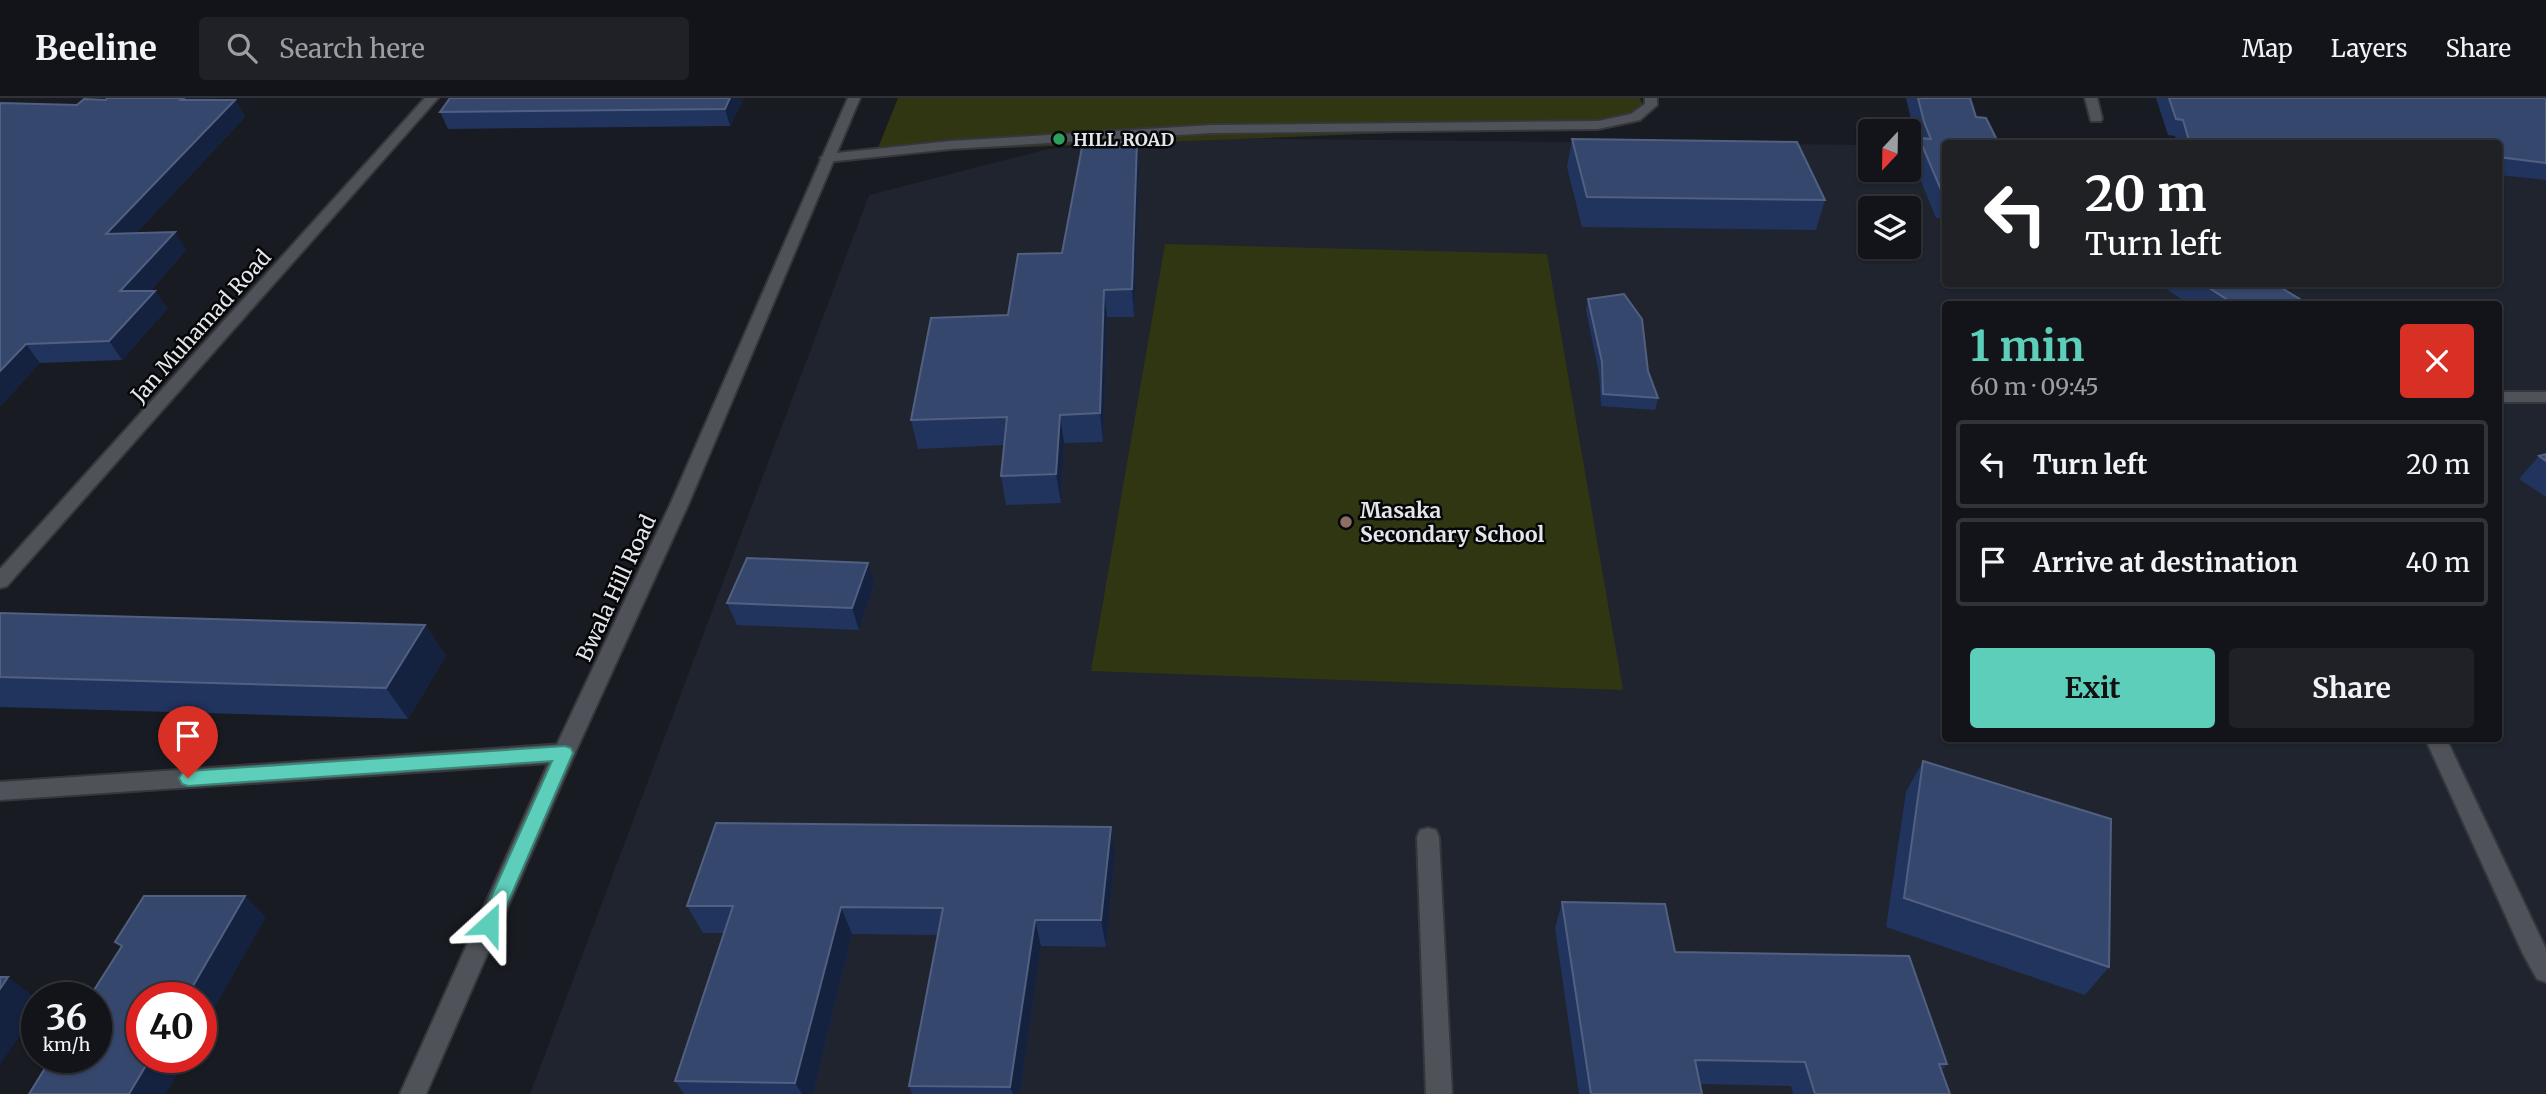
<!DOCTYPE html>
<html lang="en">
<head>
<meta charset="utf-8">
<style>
  body { margin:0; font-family:Merriweather,serif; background:#1f2126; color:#f1f3f6; height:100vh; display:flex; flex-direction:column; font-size:26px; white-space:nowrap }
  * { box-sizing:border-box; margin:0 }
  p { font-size:23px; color:#9c9ea2 }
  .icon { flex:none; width:38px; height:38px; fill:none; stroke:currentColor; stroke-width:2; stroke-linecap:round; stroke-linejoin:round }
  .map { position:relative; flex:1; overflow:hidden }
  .panel { position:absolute; left:1942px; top:203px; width:560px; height:441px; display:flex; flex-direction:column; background:#121419; border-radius:7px; box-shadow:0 2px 5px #0004,0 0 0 2px #313338 }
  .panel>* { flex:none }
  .banner { position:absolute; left:1942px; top:42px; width:560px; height:147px; border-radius:7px; box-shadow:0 2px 5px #0004,0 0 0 2px #313338; background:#202124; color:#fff; overflow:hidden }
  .needle { width:46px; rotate:202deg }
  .tools { position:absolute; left:1858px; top:21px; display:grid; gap:14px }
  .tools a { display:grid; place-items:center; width:63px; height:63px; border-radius:7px; background:#121419; box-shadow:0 2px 5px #0004,0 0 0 2px #313338; font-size:35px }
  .speed { position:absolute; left:21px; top:884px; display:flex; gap:14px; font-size:35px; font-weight:700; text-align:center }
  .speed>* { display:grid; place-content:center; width:91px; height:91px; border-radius:50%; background:#121419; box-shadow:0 2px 5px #0004,0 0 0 2px #313338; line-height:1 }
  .speed small { font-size:18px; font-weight:400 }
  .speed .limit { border:10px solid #d22; background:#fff; color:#111 }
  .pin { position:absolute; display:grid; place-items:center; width:60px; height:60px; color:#fff; margin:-72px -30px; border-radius:50% 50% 50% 0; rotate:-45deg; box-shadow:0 0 7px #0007 }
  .pin .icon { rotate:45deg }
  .me { position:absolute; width:77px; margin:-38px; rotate:24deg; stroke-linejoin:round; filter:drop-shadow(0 0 5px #0008) }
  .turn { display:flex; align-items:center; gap:24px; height:147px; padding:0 28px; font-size:32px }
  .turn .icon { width:91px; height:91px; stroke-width:2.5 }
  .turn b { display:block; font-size:49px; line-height:60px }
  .round { display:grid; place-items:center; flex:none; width:74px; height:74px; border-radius:7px; background:#1f2126 }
  .headline { display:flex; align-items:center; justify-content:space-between; height:119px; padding:0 28px }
  h1 { font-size:42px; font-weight:700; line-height:52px; color:#5cceba }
  .button { display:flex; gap:14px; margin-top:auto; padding:14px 28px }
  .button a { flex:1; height:80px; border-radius:7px; background:#5cceba; color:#111; font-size:28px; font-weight:700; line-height:80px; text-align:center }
  .button a+a { background:#1f2126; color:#f1f3f6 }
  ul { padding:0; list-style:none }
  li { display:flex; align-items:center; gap:21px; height:88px; margin:0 14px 10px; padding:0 14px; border:4px solid #313338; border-radius:7px }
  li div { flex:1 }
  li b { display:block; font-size:26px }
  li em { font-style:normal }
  header { display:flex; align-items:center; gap:42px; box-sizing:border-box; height:98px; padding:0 35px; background:#121419; border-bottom:2px solid #313338 }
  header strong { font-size:33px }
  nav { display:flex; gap:38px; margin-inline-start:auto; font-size:24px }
  .search { width:490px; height:63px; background:#1f2126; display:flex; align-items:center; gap:18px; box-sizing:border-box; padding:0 24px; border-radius:7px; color:#9c9ea2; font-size:26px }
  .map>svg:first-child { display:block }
</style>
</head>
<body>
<header>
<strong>Beeline</strong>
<div class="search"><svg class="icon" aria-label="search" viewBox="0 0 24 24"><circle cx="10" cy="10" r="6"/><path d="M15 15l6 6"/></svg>Search here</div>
<nav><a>Map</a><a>Layers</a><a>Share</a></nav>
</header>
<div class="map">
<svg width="2546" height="996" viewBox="0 0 2546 996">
  <rect width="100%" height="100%" fill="#181b21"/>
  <path fill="#1f242f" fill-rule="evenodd" d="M1191,40l680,7v25h38v-24l37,1v137h553v-123l47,2v931h-2016l339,-899 179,-46zM1871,110h38v39h-38zM1946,206h553v434h-553z"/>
  <g fill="#303612">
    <path d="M898,0h742l5,13 -47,14 -722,28z"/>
    <path d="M1165,146l382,10 76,436 -532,-19z"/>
  </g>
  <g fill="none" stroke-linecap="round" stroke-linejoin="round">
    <defs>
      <g id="service">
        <rect x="2499" y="294" width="47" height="10"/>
        <path d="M2425,640h21l100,211v33l-9,-3 -14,-25z"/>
        <path d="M1428,730l8,2 3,7 13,257h-26l-9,-257 3,-7z"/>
      </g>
      <g id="minor">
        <path d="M425,0h13l-431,488 -7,2v-19z"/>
        <path d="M1645,0h12v7l-17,15 -42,9 -386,4 -261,16 -124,13 -7,-4 7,-4 124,-13 261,-16 386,-4 33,-7 14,-10z"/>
        <path d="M2085,0h12l5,20 -1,3h-10z"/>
        <path d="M564,646l8,3 3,6 -3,6 -8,3 -564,38v-18z"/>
      </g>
      <path id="tertiary" d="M848,0h12l-172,407 -113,248 -149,341h-26l153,-341 117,-248z"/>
    </defs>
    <use href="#service" stroke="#35373b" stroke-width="4"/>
    <use href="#minor" stroke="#35373b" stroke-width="4"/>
    <use href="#tertiary" stroke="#35373b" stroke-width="4"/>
    <use href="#service" fill="#4f5259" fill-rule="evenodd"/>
    <use href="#minor" fill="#4f5259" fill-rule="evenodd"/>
    <use href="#tertiary" fill="#4f5259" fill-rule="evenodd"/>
  </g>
  <g fill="#21345e">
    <path d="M107,0h105l-2,2h25l10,17 -109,116 50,17 -36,41h5l12,18 -45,51 -82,3 -40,43v-303l77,2 29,-5z"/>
    <path d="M450,0h294l-14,28 -282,3 -8,-17z"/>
    <path d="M1906,0h64l-24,46v75l-10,-1 -24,-59 5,-15z"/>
    <path d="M2156,0h390v82l-47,-5v-31h-322l-2,-8 -7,-1z"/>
    <path d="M1572,41l253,61 -9,30 -234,-3 -15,-60z"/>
    <path d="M1137,44l2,27 -5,148h-27l-4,125 -39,1 -3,60 -55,2 -5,-29 3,-31 -86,4 -7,-29 97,-105 54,-62z"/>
    <path d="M2159,186h116l33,20h-119z"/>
    <path d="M1588,201l60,72 10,27 -3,12 -54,-4 -2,-32 -13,-64z"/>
    <path d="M2546,356v43l-27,-18 20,-23z"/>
    <path d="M874,487l-15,45 -122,-5 -10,-22z"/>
    <path d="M0,515l425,12 21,31 -38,63 -408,-12z"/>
    <path d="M1923,663l186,206 -24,28 -199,-68 20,-135z"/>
    <path d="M1115,757l-9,92 -65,-1 -21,148h-108l-3,-8 29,-151 -86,-1 -39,160h-129l-9,-13 49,-148h-21l-16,-27z"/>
    <path d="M1562,804l113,50 272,112 -6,8 9,22h-157l-2,-8 -91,-2 2,10h-123l-24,-166z"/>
  </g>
  <g fill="#14223f">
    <path d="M184,0h28l-20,19 -11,-17z"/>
    <path d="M730,0h14l-14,28 -5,-17z"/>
    <path d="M235,2l10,17 -127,135 -12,-18z"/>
    <path d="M1137,44l2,27 -5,148 -2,-28z"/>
    <path d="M175,134l11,18 -53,60 -13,-19z"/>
    <path d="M1104,192l3,27 -4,125 -3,-29z"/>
    <path d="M155,193l12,18 -45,51 -13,-19z"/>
    <path d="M26,246l14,19 -40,43v-35z"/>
    <path d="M1060,317l4,28 -3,60 -5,-29z"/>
    <path d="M868,465l6,22 -15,45 -7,-22z"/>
    <path d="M425,527l21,31 -38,63 -22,-31z"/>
    <path d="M1111,729l4,28 -9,92 -5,-27z"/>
    <path d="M245,798l21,21 -65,115v-34h-15z"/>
    <path d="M841,809l11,27 -39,160h-11l-7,-11z"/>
    <path d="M1035,822l6,26 -21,148h-7l-3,-7z"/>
    <path d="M8,879l29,22v11l-37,55v-76z"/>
    <path d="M151,959h36l-21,37h-37z"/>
  </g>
  <g fill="#36476d" stroke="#516080" stroke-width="2">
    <path d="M107,0h77l-3,2h54l-129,134 69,-2 -55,59h35l-46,50 -83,3 -26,27v-268l77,2 7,-6 22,1z"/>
    <path d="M450,0h280l-5,11 -285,3z"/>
    <path d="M1918,0h52l6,19 10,1 13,26h-53v53h-2l-25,-59 12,1 -7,-17z"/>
    <path d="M2169,0h377v65l-47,-6v-13h-117l-32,-4 3,4h-163l-7,-24 -7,-1z"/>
    <path d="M1572,41l225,3 28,58 -238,-3z"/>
    <path d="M1083,44h54l-5,147 -28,1 -4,123 -40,2 -4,59 -55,2 6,-59 -96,3 20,-102 77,-3 10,-61 44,-1z"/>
    <path d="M2203,186h72l33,20h-74z"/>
    <path d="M1624,196l18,25 6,52 10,27 -55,-4 -1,-32 -14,-63z"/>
    <path d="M2546,356v7l-7,-5z"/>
    <path d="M747,460l121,5 -16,45 -125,-5z"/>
    <path d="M0,515l425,12 -39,63 -386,-11z"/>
    <path d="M1923,663l188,58 -2,148 -205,-69z"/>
    <path d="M716,725l395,4 -10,93h-66l-25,167 -101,-1 34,-178 -102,-1 -46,176 -120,-2 58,-175h-46z"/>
    <path d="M144,798h101l-59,102h-44v59h9l-22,37h-100l23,-37h44v-59h-7l33,-52 -7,-4z"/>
    <path d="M1562,804l103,2 10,48 234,4 38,108h-8l11,30h-135l-10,-32 -110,-2 7,34h-111z"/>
    <path d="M0,879h8l-8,12z"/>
  </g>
  <path fill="#5cceba" stroke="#3c8679" stroke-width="2" d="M565,648l6,2 2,5 -77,177 -7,2 -7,-2 -3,-6 73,-163 -364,25 -6,-2 -3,-6 3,-5 6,-2z"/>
  <circle fill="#2e9e5b" stroke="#050608" stroke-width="2.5" cx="1059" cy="41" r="7"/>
  <circle fill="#8d6e63" stroke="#050608" stroke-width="2.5" cx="1346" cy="424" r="7"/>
  <g text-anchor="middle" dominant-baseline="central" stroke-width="5" stroke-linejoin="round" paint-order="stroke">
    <g font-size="18" font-weight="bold" fill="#e4e6ea" stroke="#050608" text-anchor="start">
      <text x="1073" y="41">HILL ROAD</text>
    </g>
    <g font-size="21" fill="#e4e6ea" stroke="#050608">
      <text transform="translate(201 228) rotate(-48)">Jan Muhamad Road</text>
      <text transform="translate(616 490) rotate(-65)">Bwala Hill Road</text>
    </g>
    <g font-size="21" font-weight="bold" fill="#e4e6ea" stroke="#050608" text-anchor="start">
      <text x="1360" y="412">Masaka<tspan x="1360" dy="24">Secondary School</tspan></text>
    </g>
  </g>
</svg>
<div class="tools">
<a><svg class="needle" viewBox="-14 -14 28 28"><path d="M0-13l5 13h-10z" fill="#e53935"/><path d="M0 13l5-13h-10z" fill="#9c9ea2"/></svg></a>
<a><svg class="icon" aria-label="layers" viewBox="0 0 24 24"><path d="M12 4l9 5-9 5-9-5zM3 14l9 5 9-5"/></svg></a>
</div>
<div class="speed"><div>36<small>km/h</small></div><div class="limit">40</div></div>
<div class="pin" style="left:188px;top:680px;background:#d93025"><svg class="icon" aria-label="arrive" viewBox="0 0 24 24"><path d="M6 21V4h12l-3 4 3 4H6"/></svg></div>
<svg class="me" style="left:489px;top:826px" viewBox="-20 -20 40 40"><path d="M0-17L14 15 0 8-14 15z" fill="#5cceba" stroke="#fff" stroke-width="4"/></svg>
<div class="banner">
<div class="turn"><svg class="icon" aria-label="left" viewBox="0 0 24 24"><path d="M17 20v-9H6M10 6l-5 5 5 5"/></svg><div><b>20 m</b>Turn left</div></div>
</div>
<section class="panel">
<div class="headline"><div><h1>1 min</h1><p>60 m · 09:45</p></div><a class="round" style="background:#d93025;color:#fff"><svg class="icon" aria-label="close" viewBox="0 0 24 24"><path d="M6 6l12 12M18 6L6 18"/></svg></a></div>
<ul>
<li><svg class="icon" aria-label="left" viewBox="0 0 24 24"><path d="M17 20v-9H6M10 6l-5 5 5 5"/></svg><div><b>Turn left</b></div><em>20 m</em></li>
<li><svg class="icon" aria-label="arrive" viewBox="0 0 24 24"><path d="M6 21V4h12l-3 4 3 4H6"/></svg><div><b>Arrive at destination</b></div><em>40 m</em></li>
</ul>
<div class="button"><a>Exit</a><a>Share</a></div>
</section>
</div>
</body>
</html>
